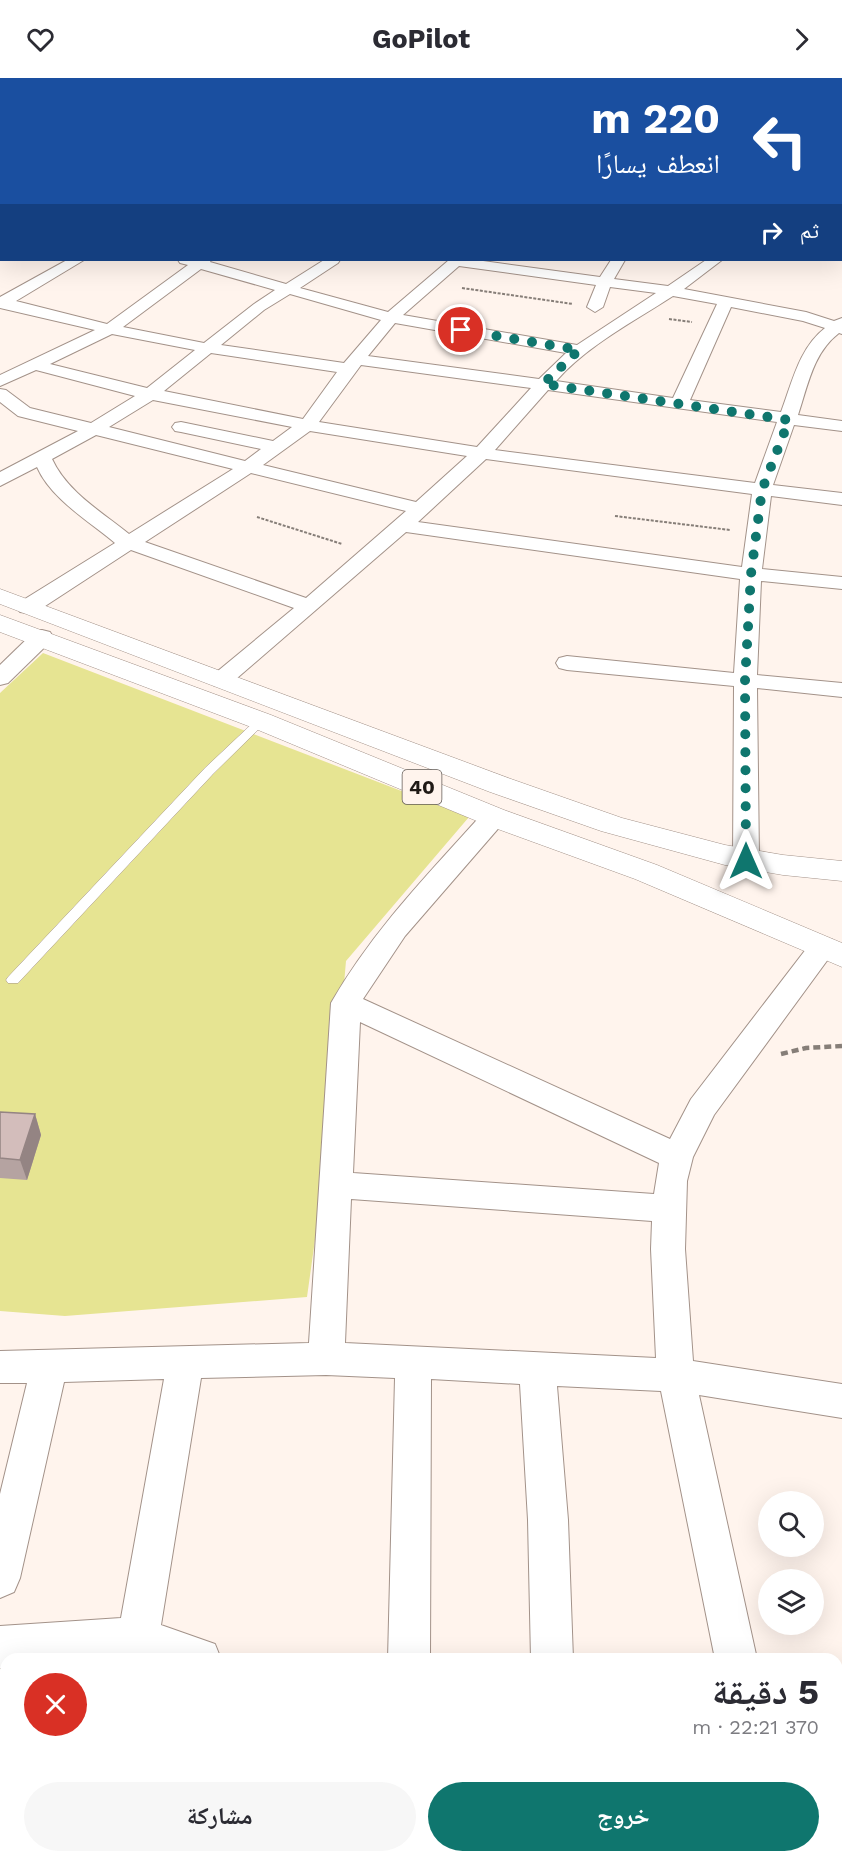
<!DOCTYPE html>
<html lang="ar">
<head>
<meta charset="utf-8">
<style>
  body { margin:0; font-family:"Work Sans","Noto Naskh Arabic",sans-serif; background:#f7f7f7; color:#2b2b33; direction:rtl; height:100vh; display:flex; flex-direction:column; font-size:22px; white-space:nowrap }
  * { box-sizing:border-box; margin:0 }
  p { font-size:20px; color:#7c7c81 }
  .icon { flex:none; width:33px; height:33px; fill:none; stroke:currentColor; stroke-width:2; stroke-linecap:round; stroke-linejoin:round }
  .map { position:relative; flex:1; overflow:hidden; direction:ltr }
  .side { position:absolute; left:0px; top:1575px; width:843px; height:210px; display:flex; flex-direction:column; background:#fff; border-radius:18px 18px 0 0; box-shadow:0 6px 24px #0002; direction:rtl }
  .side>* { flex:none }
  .top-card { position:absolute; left:0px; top:0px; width:843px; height:183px; box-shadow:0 6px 24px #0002; direction:rtl; background:#1a4fa0; color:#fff; overflow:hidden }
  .fabs { position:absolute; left:758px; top:1413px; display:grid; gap:12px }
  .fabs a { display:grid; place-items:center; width:66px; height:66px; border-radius:50%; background:#fff; box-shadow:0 6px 24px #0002; font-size:30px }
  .pin { position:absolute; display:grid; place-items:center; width:51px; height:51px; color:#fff; margin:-26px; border:3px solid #fff; border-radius:50%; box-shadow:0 2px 6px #0007 }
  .me { position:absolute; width:66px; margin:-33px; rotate:0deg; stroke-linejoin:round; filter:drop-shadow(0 0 4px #0008) }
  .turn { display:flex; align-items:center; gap:21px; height:126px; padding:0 24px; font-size:27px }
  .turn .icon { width:78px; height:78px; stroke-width:2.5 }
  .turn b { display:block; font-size:42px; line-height:51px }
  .then { display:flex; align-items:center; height:57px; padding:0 24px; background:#0003; gap:12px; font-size:22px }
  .round { display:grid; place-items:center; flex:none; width:63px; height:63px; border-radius:32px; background:#f7f7f7 }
  .summary { display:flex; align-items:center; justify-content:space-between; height:102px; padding:0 24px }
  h1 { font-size:36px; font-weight:700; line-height:45px }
  .action { display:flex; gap:12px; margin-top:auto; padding:12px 24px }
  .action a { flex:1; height:69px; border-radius:36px; background:#0f766e; color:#fff; font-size:24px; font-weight:700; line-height:69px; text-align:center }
  .action a+a { background:#f7f7f7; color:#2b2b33 }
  header { display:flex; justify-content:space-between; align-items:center; height:78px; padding:0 24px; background:#fff; font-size:27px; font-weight:700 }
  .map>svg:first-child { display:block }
</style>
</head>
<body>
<header><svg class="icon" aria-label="forward" viewBox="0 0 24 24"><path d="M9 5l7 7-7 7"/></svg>GoPilot<svg class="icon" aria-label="heart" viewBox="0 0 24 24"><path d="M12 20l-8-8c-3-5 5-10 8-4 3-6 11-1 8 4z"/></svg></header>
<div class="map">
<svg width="842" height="1785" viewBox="0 0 842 1785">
  <rect width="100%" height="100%" fill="#fff4ed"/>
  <path fill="#e6e492" d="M43,575l426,164 -123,144 -13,150 -26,186 -242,19 -65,-5v-618z"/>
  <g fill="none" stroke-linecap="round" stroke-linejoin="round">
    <defs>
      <path id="lane" d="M261,640l6,3 -2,2 -52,51 -195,209h-10l-2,-3 2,-3 197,-209 52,-49z"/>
      <g id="street">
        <path d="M0,0h26l-24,2 -2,2z"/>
        <path d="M135,0h10l1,2h-11z"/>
        <rect x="239" y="0" width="10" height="2"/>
        <rect x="523" y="0" width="10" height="2"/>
        <path d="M605,0h11l-12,2z"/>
        <path d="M677,0h12l-13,2z"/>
        <path d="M739,0h22l1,2h-22z"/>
        <rect x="798" y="0" width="10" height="2"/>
        <rect x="0" y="45" width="2" height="8"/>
        <path d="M2,101v9h-2v-8z"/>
        <rect x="0" y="123" width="2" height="8"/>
        <path d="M0,166h2l-2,9z"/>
        <path d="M67,182h17l-68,41 91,23 81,-59 -8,-2 -2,-3h33l-1,2 76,22 38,-24h16l-2,3 -38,25 88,24 61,-52h27l124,17 11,-17h14l-11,19 54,7 38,-26h16l-38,29 122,23 28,9 8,-3v16l-3,-1c-26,20 -31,52 -41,82l44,6v10l-48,-6 -21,60 69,8v12l-71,-9 -9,73 80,8v12l-81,-8 -4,94 85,8v14l-85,-9 2,173 -4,6 -9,3 -9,-3 -4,-6 1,-175 -167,-16 -8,-2 -3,-5 3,-5 8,-2 167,17 6,-94 -334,-47 -177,153 -8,2 -8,-2 -3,-5 3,-5 81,-67 -163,-58 -95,62 -8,1 -8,-1 -3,-5 3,-5 95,-59c-26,-22 -64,-44 -78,-76l-37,19v-14l78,-41 -60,-15 -18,-14v-13l6,1 24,18 61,15 44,-27 -99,-26 -36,16v-11l95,-45 -95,-22v-11zM459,188l137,19 -9,22 8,5 8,-5 7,-20 46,6 -79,52 -174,-30zM201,191l74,21 -21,14 -50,39 -81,-16zM290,216l91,26 -37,43 -123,-18 43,-35zM673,218l44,8 -44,94 -117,-17c32,-36 77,-59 117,-85zM731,229l72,14 22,7c-26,20 -33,55 -44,84l-91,-12zM395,245l171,30 -27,26 -171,-23zM112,256l83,16 -48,38 -97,-24zM211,275l126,19 -34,47 -139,-28zM361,287l170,23 -54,59 -158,-25zM548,312l229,32 -22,61 -260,-33zM153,322l139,27 -19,14 -92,-19 -6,1 -3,4 3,4 6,1 80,17 -16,12 -136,-34zM310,353l157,25 -51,46 -153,-37zM96,357l137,34 -104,65c-27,-22 -62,-42 -77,-75zM486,381l266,35 -10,73 -324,-45zM251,395l155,38 -100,87 -161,-56z"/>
        <path d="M42,552l8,2 3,5 -3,5 -42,41 -8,2v-20l34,-33z"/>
        <path d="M494,731l9,2 4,6 -4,6 -98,113 -42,63 307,140 21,-40 122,-159 10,-3 10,3 4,7 -123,168 -21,42 -6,24 -2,68 8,112 149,23v34l-143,-23 58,264h-42l-54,-268 -104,-5 11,134 5,139h-42l-3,-139 -8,-136 -89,-5 -1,280h-42l7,-281 -69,-3 -125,3 -40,247 54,19 6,15h-215v9h-6v-42l121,-8 43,-239 -100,3 -44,196 -6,14 -14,6v-104l27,-111h-27v-32l309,-8 22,-340c42,-73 98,-130 154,-192zM360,944l299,141 -5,31 -301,-21zM351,1121l301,22 -1,28 5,109 -311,-15z"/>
        <rect x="837" y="1703" width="5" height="44"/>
        <path d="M0,1732l6,1v46l-6,-1z"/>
        <path d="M10,1779h46l-2,6h-46z"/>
        <path d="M65,1779h64l2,6h-64z"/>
        <path d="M161,1779h46l-1,6h-46z"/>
        <path d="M455,1779h46l-1,6h-46z"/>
        <rect x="741" y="1779" width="46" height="6"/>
      </g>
      <g id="highway">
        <path d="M0,511l511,190 111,39 103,27 58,10 59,6v20l-59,-6 -58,-10 -124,-34 -111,-39 -490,-188z"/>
        <path d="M0,537l271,100 233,95 153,55 185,78v24l-207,-88 -151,-55 -233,-97 -251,-95z"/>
      </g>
    </defs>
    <use href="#lane" stroke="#a39289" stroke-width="1"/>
    <use href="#street" stroke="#a39289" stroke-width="2"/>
    <use href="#highway" stroke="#a39289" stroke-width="1"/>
    <g stroke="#867e78" stroke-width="2" stroke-dasharray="3 1.5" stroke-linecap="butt">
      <path d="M462,210l111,16"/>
      <path d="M669,241l23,3"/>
      <path d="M615,438l115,14"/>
      <path d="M257,439l85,27"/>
    </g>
    <path stroke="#867e78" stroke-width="4.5" stroke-dasharray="7 4" stroke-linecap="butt" d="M781,976l25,-6 36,-2"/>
    <use href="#lane" fill="#fff" fill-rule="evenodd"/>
    <use href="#street" fill="#fff" fill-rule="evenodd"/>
    <use href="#highway" fill="#fff" fill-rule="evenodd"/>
  </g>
  <path fill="#b5a3a1" d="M0,1034l35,2 6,21 -14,45 -27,-2z"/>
  <path fill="#948483" d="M35,1036l6,21 -14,45 -7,-20z"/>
  <path fill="#d3bdbb" stroke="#948483" stroke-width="1.5" d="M0,1034l35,2 -15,46 -20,-2z"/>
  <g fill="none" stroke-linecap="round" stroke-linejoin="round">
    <path stroke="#0f766e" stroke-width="10" stroke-dasharray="0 18" d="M461,252l118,20 -36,34 246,36 -27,70 -11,84 -6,107 1,180"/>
  </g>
  <g text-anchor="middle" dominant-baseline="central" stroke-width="5" stroke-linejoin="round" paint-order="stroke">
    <rect fill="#fff4ed" stroke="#625b56" stroke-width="1.5" x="402.5" y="692" width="39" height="34" rx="4.5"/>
    <g font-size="20" font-weight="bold" fill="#1f1915">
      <text x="422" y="709">40</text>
    </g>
  </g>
</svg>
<div class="fabs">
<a><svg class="icon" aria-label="search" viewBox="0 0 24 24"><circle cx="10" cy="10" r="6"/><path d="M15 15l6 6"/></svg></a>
<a><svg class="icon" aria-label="layers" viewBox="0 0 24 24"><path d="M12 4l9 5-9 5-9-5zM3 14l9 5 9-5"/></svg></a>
</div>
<div class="pin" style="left:461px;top:252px;background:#d93025"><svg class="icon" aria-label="arrive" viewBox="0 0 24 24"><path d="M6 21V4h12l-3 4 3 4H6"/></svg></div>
<svg class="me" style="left:746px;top:783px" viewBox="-20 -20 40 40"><path d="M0-17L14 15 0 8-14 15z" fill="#0f766e" stroke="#fff" stroke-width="4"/></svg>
<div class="top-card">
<div class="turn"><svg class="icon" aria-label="left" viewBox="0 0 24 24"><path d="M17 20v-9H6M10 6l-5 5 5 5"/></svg><div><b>220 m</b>انعطف يسارًا</div></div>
<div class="then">ثم<svg class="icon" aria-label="right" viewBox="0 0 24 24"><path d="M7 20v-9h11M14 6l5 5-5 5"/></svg></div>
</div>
<section class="side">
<div class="summary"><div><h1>5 دقيقة</h1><p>370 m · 22:21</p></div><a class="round" style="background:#d93025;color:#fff"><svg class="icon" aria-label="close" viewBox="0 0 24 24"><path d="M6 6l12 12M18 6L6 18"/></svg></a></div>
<div class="action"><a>خروج</a><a>مشاركة</a></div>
</section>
</div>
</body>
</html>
